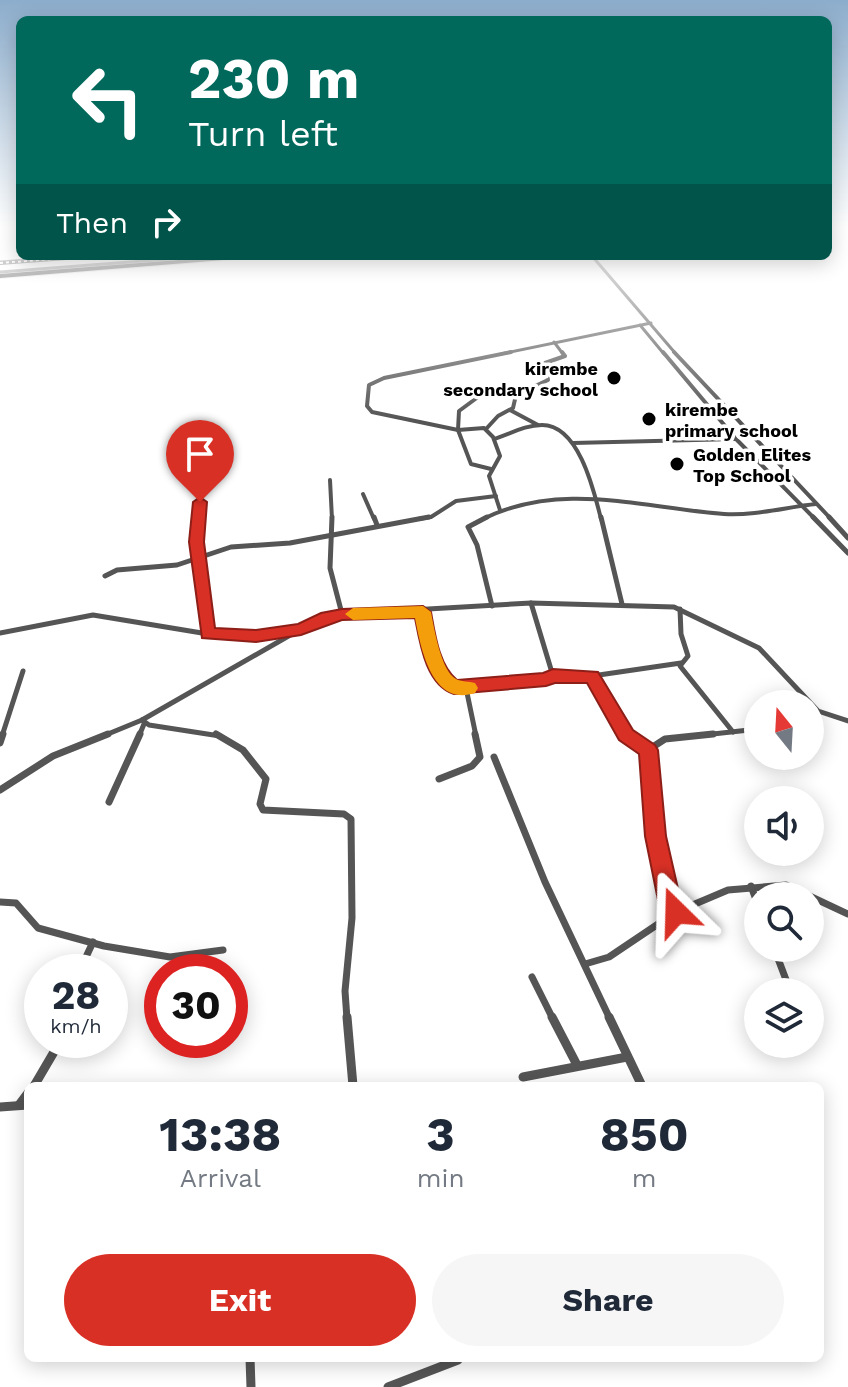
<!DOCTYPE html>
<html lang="en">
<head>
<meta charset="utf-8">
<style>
  body { margin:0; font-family:"Work Sans",sans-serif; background:#f6f6f7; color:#1f2937; height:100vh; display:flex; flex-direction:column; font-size:30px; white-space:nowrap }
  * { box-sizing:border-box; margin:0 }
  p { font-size:26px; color:#747a83 }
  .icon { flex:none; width:44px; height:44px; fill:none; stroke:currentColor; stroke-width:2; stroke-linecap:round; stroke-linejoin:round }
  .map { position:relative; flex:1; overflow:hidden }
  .sheet { position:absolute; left:24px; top:1082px; width:800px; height:280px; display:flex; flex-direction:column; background:#fff; border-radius:12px; box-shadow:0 4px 20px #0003 }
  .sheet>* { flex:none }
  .hud { position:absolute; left:16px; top:16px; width:816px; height:244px; border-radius:12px; box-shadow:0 4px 20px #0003; background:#00695c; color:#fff; overflow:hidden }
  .needle { width:52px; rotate:342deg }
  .controls { position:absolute; left:744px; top:690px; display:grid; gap:16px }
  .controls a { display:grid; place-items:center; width:80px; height:80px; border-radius:50%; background:#fff; box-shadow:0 4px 20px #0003; font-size:40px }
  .speed { position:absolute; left:24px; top:954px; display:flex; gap:16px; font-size:40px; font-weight:700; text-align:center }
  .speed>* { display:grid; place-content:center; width:104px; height:104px; border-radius:50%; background:#fff; box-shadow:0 4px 20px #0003; line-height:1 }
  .speed small { font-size:20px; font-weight:400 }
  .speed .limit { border:12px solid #d22; background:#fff; color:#111 }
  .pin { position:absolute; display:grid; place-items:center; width:68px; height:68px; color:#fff; margin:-82px -34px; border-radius:50% 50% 50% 0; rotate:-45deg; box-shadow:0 0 8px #0007 }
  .pin .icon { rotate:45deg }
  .me { position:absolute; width:88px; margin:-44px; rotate:338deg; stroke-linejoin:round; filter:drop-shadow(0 0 6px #0008) }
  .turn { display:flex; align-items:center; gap:28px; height:168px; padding:0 40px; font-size:36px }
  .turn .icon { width:104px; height:104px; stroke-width:2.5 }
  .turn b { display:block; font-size:56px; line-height:68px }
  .then { display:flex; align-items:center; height:76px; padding:0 40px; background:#0003; gap:16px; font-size:30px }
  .eta { display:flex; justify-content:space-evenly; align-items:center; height:136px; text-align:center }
  .eta b { font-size:48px; font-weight:700; line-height:56px }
  .primary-button { display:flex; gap:16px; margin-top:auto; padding:16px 40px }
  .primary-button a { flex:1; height:92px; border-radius:48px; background:#d93025; color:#fff; font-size:32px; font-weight:700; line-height:92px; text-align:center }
  .primary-button a+a { background:#f6f6f7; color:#1f2937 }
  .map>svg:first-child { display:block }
</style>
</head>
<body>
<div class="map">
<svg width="848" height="1387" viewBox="0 0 848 1387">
  <rect width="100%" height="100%" fill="#fff"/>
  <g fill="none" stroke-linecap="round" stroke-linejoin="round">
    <defs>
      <path id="trunk" d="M229,256h22l-3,2 -248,20v-4z"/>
    </defs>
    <use href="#trunk" stroke="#dbdbdb" stroke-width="2"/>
    <g stroke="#555" stroke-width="3">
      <path d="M592,256l84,98"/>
      <path d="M0,262l77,-6"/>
      <path d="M0,272l208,-16"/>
      <path d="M640,325l24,29"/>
      <path d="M554,342l9,12"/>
      <path d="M501,354l150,-31"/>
    </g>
    <g stroke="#555" stroke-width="4">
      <path d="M663,352l73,87 79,80"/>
      <path d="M674,352l157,167"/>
      <path d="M478,397l-19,14 -1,19 13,34 20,5"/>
      <path d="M510,410l28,15"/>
      <path d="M486,429l12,-13 15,-8 3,-13 32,-15 -3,-17 20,-7 -3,-4"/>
      <path d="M494,439c16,-5 31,-14 48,-14 37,0 52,66 59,94"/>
      <path d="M573,443l163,-4"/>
      <path d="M330,480l2,39"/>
      <path d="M363,494l11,25"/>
      <path d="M500,510l-11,-34 11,-20 -7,-19 -9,-9 -26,2 -86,-18 -5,-6 2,-21 15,-7 127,-26"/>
      <path d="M198,519l3,-32"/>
      <path d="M418,519l13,-2 25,-16 40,-5"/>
      <path d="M483,519c79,-39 159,-11 241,-5 30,2 63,-7 92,-10"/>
    </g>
    <g stroke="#555" stroke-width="5">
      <path d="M198,517l-2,25 12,92"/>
      <path d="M332,517l-2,51 12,46"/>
      <path d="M374,517l3,8"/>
      <path d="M487,517l-19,10 9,18 15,61"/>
      <path d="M601,517l21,87"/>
      <path d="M813,517l35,36"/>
      <path d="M829,517l19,21"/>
      <path d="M105,576l12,-6 60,-5 54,-18 59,-4 139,-26"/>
      <path d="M680,609l1,25 7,22 -8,10 53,66"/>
      <path d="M423,612c0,24 9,57 27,73l16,3 80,-8 7,-4 -22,-73"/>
      <path d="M0,633l93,-18 115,19 48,2 40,-7"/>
      <path d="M553,676h39l89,-13"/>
      <path d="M592,676l35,60"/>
      <path d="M466,688l10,48"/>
      <path d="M142,720l7,5 71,11"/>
      <path d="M2,736l21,-65"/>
      <path d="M103,736l39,-16 171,-98 29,-8 189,-11 143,4 85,41 59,63 30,10"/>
      <path d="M139,736l5,-12"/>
      <path d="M695,736l63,-7"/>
    </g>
    <g stroke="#555" stroke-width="7">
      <path d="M216,734l27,16 23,29 -6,25 3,6 81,4 7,5 1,99 -7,73 2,28"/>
      <path d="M625,734l23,16"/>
      <path d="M0,743l3,-9"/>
      <path d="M494,757l51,125 65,137"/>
      <path d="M439,779l33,-13 8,-9 -5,-23"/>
      <path d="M0,790l53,-34 55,-22"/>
      <path d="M109,802l31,-68"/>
      <path d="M751,886l7,19"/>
      <path d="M0,902l16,1 22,25 66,18 66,11 53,-7"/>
      <path d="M672,915l-16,-79 -8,-86 17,-11 48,-5"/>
      <path d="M774,948l14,37"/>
      <path d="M585,964l24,-7 67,-45 52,-22 58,-5 62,29"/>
      <path d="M79,972l14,-30"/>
      <path d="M532,977l21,42"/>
    </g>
    <g stroke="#555" stroke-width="9">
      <path d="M347,1017l6,69"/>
      <path d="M552,1017l25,48"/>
      <path d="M609,1017l33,69"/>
      <path d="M523,1077l104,-20"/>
      <path d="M34,1086l27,-46"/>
      <path d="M19,1105l9,-12"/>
      <path d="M0,1107l28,-2"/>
      <path d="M250,1358l1,29"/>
      <path d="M388,1387l70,-27"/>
    </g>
    <use href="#trunk" fill="#000" fill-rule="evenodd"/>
    <defs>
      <path id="rail" d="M0,263l93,-7"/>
    </defs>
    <use href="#rail" stroke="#000" stroke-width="4"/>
    <use href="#rail" stroke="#fff" stroke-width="2" stroke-dasharray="3" stroke-linecap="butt"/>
  </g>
  <linearGradient id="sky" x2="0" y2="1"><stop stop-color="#8cadcc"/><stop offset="0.54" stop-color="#fff"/><stop offset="1" stop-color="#fff" stop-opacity="0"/></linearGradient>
  <rect width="848" height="420" fill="url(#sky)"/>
  <path fill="#d93025" stroke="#8d1f18" stroke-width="2" d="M200,497l7,5 -3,40 11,86 41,2 42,-6 23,-11 21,-4 81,-3 8,6c4,22 8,54 26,68l86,-7 10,-4 45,3 35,58 22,15 3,5 8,86 15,66 7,10 -4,7 -12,7 -8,-3 -3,-8 -16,-79 -6,-82 -20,-14 -32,-57h-32l-9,3 -92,8c-28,-9 -34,-50 -39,-76l-73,2 -41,15 -45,7 -54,-4 -13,-96 4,-40z"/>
  <path fill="#f59e0b" d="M423,606l8,6c3,16 10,59 25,67 5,3 13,2 19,4l3,5 -3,5c-43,14 -54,-44 -60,-75l-62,2 -8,-6 8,-6z"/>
  <g fill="#000" stroke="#fff" stroke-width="3">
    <circle cx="614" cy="378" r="8"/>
    <circle cx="649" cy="419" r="8"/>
    <circle cx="677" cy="464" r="8"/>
  </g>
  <g text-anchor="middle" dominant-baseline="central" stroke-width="7" stroke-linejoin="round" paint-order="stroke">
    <g font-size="18" font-weight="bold" fill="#000" stroke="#fff" text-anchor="start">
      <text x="598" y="368" text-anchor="end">kirembe<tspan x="598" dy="21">secondary school</tspan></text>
      <text x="665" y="409">kirembe<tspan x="665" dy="21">primary school</tspan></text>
      <text x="693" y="454">Golden Elites<tspan x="693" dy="21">Top School</tspan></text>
    </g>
  </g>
</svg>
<div class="controls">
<a><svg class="needle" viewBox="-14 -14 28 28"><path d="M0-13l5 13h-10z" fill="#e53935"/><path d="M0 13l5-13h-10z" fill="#747a83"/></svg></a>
<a><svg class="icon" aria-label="sound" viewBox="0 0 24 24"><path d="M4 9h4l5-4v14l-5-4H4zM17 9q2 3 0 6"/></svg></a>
<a><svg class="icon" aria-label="search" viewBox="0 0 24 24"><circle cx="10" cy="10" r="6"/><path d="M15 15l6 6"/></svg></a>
<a><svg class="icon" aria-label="layers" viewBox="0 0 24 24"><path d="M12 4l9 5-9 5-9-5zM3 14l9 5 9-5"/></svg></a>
</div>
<div class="speed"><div>28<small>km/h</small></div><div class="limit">30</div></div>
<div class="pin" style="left:200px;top:502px;background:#d93025"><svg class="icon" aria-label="arrive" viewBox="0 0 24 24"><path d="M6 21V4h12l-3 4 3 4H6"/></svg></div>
<svg class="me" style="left:676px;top:912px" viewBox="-20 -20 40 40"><path d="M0-17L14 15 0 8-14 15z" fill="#d93025" stroke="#fff" stroke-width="4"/></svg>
<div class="hud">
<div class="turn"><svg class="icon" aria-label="left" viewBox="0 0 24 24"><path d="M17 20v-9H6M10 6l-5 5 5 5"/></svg><div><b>230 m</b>Turn left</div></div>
<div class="then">Then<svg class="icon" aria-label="right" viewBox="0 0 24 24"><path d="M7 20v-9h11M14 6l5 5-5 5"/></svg></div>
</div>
<section class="sheet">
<div class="eta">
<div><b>13:38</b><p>Arrival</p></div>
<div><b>3</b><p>min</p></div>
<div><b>850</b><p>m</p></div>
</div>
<div class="primary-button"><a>Exit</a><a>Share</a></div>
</section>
</div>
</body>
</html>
